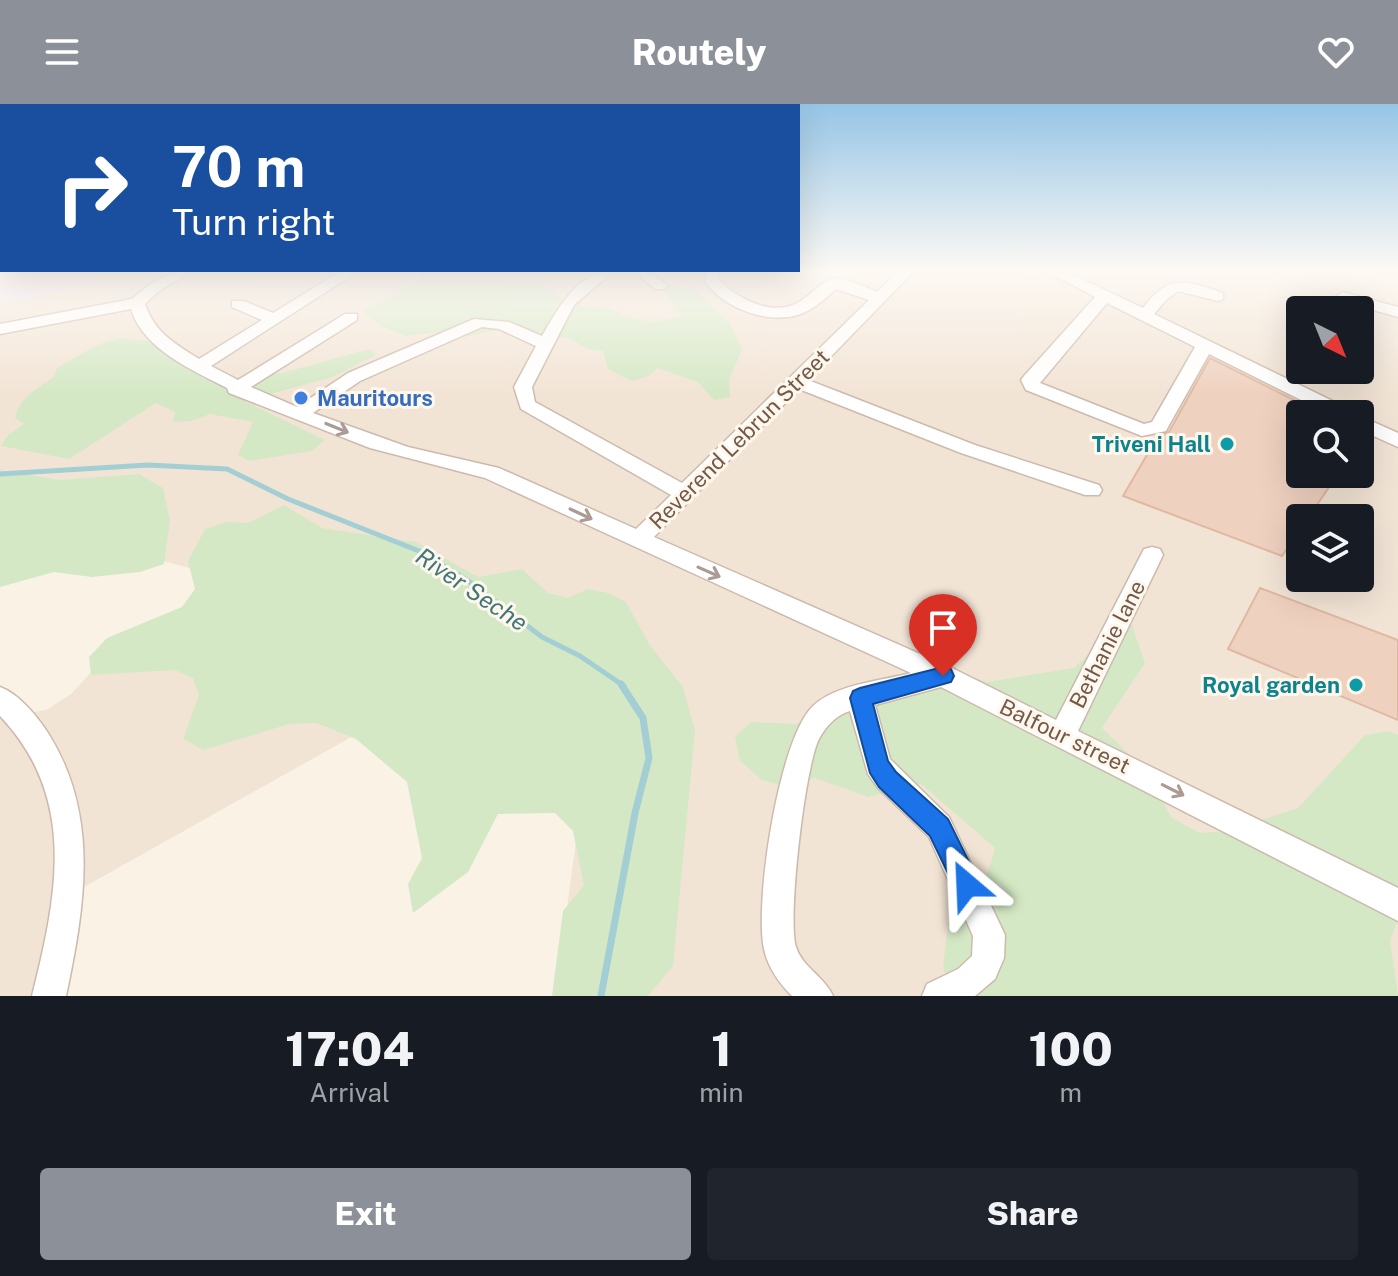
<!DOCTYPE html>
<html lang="en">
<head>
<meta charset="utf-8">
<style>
  body { margin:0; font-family:"Public Sans",sans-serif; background:#20242c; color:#f1f3f6; height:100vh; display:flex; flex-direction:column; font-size:30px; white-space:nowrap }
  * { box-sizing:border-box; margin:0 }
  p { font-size:26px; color:#9ea1a6 }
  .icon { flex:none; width:44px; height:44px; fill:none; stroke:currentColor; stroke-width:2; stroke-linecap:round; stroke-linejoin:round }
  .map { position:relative; height:892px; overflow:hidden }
  .details { display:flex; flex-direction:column; background:#171b24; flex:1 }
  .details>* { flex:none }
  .banner { position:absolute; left:0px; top:0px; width:800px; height:168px; box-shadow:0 8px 32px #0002; background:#1a4fa0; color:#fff; overflow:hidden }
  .needle { width:52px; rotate:137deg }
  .buttons { position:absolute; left:1286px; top:192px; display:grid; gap:16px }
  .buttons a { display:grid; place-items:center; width:88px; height:88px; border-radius:8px; background:#171b24; box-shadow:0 8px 32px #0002; font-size:40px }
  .pin { position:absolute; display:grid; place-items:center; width:68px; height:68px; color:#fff; margin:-82px -34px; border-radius:50% 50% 50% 0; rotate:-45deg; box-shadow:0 0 8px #0007 }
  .pin .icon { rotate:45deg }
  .me { position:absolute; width:88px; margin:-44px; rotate:334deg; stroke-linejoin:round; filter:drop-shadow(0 0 6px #0008) }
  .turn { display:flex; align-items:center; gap:28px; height:168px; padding:0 40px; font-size:36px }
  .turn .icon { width:104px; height:104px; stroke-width:2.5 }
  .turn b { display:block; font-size:56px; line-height:68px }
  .eta { display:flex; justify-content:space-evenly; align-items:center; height:136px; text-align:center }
  .eta b { font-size:48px; font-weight:800; line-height:56px }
  .cta { display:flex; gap:16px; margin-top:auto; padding:16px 40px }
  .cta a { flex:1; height:92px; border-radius:8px; background:#8c9099; color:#fff; font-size:32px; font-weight:800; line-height:92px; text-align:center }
  .cta a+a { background:#20242c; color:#f1f3f6 }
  header { display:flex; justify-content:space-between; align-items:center; height:104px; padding:0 40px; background:#8c9099; color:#fff; font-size:36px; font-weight:800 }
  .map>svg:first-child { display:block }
</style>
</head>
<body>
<header><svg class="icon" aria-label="menu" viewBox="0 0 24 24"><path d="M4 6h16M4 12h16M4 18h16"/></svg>Routely<svg class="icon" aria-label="heart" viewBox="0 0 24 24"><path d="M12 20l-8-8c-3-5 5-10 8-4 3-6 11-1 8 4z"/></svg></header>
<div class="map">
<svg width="1398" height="892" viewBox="0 0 1398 892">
  <rect width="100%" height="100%" fill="#fbf2e6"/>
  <g fill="#f2e4d5" fill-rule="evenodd">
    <path d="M0,166h1398v726h-843l43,-318 -598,-161zM1300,206h60v60h-60zM1300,310h60v60h-60zM1300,414h60v60h-60z"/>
    <path d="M135,533l220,98 -294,165 -10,96h-51v-282l7,3 39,-7 25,-16 38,-41z"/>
  </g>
  <path fill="#efe3f7" d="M0,166h94l-11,17 -83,16z"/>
  <g fill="#d4e8c5">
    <path d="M423,166h99l42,31 27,7 15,-1 22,10 27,5 26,-6 -15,-22 2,-8 25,3 37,34 12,26 -13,31 1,17 -16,3 -16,-18 -40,-14 -10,8 -16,5 -24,-12 -5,-18 -15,-2 -21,-12 -46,3 -24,-10 -31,7 -28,-5 -32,4 -23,-9 -18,-12v-7c18,-9 51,-18 58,-38z"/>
    <path d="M120,234l28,3 58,39 76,-7 87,-24 7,6 -43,22 -89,24 81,39 -13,11 -63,10 -11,-6 15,-33 -43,-8 -18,7 -19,1 2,-10 -19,-9 -87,56 -68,-13 7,-11 16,-11 -9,-6c4,-21 23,-30 39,-41l3,-9 42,-24z"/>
    <path d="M0,366l60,10 79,-6 24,14 7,33 -6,43 -24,8 -48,5 -38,-5 -54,15z"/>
    <path d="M284,401l38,23 94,14 62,35 44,-8 26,24 20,5 20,-9 20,4 18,9 23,42 34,43 12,44 -22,235 -25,30h-96l11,-85 21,-26 -11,-54 -18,-18 -57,1 -30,58 -55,41 -5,-29 14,-26 -15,-76 -51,-43 -40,-16 -27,1 -85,26 -21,-11 16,-44 -6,-17 -18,-8 -84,5 -2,-18 18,-19 75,-31 13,-18 -7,-28 17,-32 22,-7 21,1z"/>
    <path d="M1132,521l13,38 -43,65 40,39 30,51 28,15 27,-2 71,-23 67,-73 24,-4 9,4v186l-8,19 8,56h-445l-10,-29 7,-57 38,-38 7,-24 -74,-64 -53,13 -53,-19 -27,9 -26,-7 -22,-19 -5,-24 16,-15 46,2 52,-36 91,-21 47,15 87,-14 39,-37z"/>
  </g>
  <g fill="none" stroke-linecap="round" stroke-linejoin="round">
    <path stroke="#a3ced4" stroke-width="5" d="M0,370l148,-9 79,4 61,30 136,54 43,27 75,57 38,19 44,30"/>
    <path stroke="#a3ced4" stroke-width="7" d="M601,892l34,-183 14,-55 -6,-40 -22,-34"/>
  </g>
  <g fill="#efd1bf" stroke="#e0b8a1" stroke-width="2">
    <path d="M1210,254l112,56h-22v60h38l-30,44h-8v12l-18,26 -159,-60 35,-60 11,-4z"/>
    <path d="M1260,484l138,52v80l-170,-71z"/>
  </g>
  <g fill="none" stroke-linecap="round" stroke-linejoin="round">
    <defs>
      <g id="minor">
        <path d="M176,166h18l-35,21 -14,13c10,29 29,39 54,55l63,-39 -30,-13v-6h12l29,12 70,-43h17l-149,96 27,14 107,-66h12v6l-106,67 46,20 51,-34 126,-54 35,3 33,14c16,-28 37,-66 73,-66l-41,35 -42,82 3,15 147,81 187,-183 -33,-11c-10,9 -22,20 -35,25 -33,11 -75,-5 -96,-32l3,-11h10l2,10c19,19 54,36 79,21 11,-6 20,-18 30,-22 12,-5 37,8 48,12l23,-22h15l-107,110 167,65 124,40 3,5 -3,5h-14l-124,-42 -162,-64 -145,148 298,131 104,52 88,-171 8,-2 8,2 3,6 -85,176 320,157v33l-457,-234 -66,18 15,54 59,58 56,118 -1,23 -9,21 -20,17h-53l5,-12 31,-15 14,-13 1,-20 -44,-99 -51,-49 -10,-14 -18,-63c-14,4 -24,15 -31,28 -14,27 -32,180 -23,208 6,20 29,30 37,49h-41c-13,-13 -24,-28 -28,-47 -10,-46 15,-211 49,-243 23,-22 68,-25 98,-33l-426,-195 -115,-30 -141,-55 -2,-5c-35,-18 -84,-39 -96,-79l-131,25v-10l132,-25 17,-14zM482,223l17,2 37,17 -22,41 7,22 150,86 -35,34 -137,-61 -91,-21 -95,-34 47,-32z"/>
        <path d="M632,166h16l20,16 -3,3h-10z"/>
        <path d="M1045,166h18l80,38c25,-34 43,-28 80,-15v6l-5,2 -40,-10 -11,8 -13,15 197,96 2,4h-24l-120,-60 -41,73 -2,4 -24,5 -116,-46 -5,-10 3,-4 71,-79zM1107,199l88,44 -43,75 -8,2 -104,-41z"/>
        <path d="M1343,188l55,15v10l-60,-17 -3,-3z"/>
        <path d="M1360,312l38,17v14l-38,-17z"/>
        <path d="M0,583c19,7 37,29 48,46 52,82 37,173 18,263h-34c25,-100 46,-198 -32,-280z"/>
      </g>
    </defs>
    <use href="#minor" stroke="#ccbaad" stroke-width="3"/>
    <use href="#minor" fill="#fff" fill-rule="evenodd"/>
  </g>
  <defs><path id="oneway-shaft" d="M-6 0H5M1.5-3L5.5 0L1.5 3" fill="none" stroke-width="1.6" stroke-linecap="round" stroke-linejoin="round" transform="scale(2)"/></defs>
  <g stroke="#ab9b94">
    <use href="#oneway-shaft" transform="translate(337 324) rotate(22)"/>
    <use href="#oneway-shaft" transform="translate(581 410) rotate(25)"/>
    <use href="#oneway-shaft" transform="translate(709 468) rotate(24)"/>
    <use href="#oneway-shaft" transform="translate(1173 686) rotate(27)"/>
  </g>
  <linearGradient id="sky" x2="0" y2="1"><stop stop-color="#96c5e6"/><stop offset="0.57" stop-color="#fdf9f4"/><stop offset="1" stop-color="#fdf9f4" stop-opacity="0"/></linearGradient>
  <rect width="1398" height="291" fill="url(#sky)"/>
  <path fill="#1a73e8" stroke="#114b97" stroke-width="2" d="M943,563l8,2 3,7 -3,6 -78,22 15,57 8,11 52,47 28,57 4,9 -4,9 -9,4 -9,-4 -28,-58 -51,-49 -9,-14 -20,-75 3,-7 7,-3z"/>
  <circle fill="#3f7fe0" stroke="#fef7ec" stroke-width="3" cx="301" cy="294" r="8"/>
  <g fill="#0f9aa8" stroke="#fef7ec" stroke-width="3">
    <circle cx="1227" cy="340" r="8"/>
    <circle cx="1356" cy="581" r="8"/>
  </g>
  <g text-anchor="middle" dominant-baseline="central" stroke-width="6" stroke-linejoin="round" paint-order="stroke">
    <g font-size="22" font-weight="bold" fill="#366cbe" stroke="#fef7ec" text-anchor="start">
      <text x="317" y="294">Mauritours</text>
    </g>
    <g font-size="22" fill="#73594c" stroke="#fef7ec">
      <text transform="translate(739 335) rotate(-45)">Reverend Lebrun Street</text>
      <text transform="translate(1107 540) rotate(-63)">Bethanie lane</text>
      <text transform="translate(1065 632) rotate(26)">Balfour street</text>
    </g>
    <g font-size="22" font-weight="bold" fill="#0d838f" stroke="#fef7ec" text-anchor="end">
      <text x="1211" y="340">Triveni Hall</text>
      <text x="1340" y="581">Royal garden</text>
    </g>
    <g font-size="24" font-style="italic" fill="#44767e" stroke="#fef7ec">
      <text transform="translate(472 485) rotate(34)">River Seche</text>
    </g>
  </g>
</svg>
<div class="buttons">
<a><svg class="needle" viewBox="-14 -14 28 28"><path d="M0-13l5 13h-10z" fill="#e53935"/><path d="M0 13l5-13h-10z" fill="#9ea1a6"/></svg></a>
<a><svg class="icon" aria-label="search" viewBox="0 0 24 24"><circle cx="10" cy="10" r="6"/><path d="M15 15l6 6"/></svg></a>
<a><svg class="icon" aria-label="layers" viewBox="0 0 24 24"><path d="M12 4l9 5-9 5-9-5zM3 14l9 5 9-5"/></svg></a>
</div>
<div class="pin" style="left:943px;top:572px;background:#d93025"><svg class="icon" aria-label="arrive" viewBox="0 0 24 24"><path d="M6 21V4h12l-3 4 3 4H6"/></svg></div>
<svg class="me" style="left:967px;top:781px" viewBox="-20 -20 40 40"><path d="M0-17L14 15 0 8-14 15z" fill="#1a73e8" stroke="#fff" stroke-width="4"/></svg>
<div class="banner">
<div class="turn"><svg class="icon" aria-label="right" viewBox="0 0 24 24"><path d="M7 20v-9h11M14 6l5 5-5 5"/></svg><div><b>70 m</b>Turn right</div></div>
</div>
</div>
<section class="details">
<div class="eta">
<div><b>17:04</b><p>Arrival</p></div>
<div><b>1</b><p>min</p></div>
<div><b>100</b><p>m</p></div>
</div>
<div class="cta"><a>Exit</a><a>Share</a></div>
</section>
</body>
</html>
